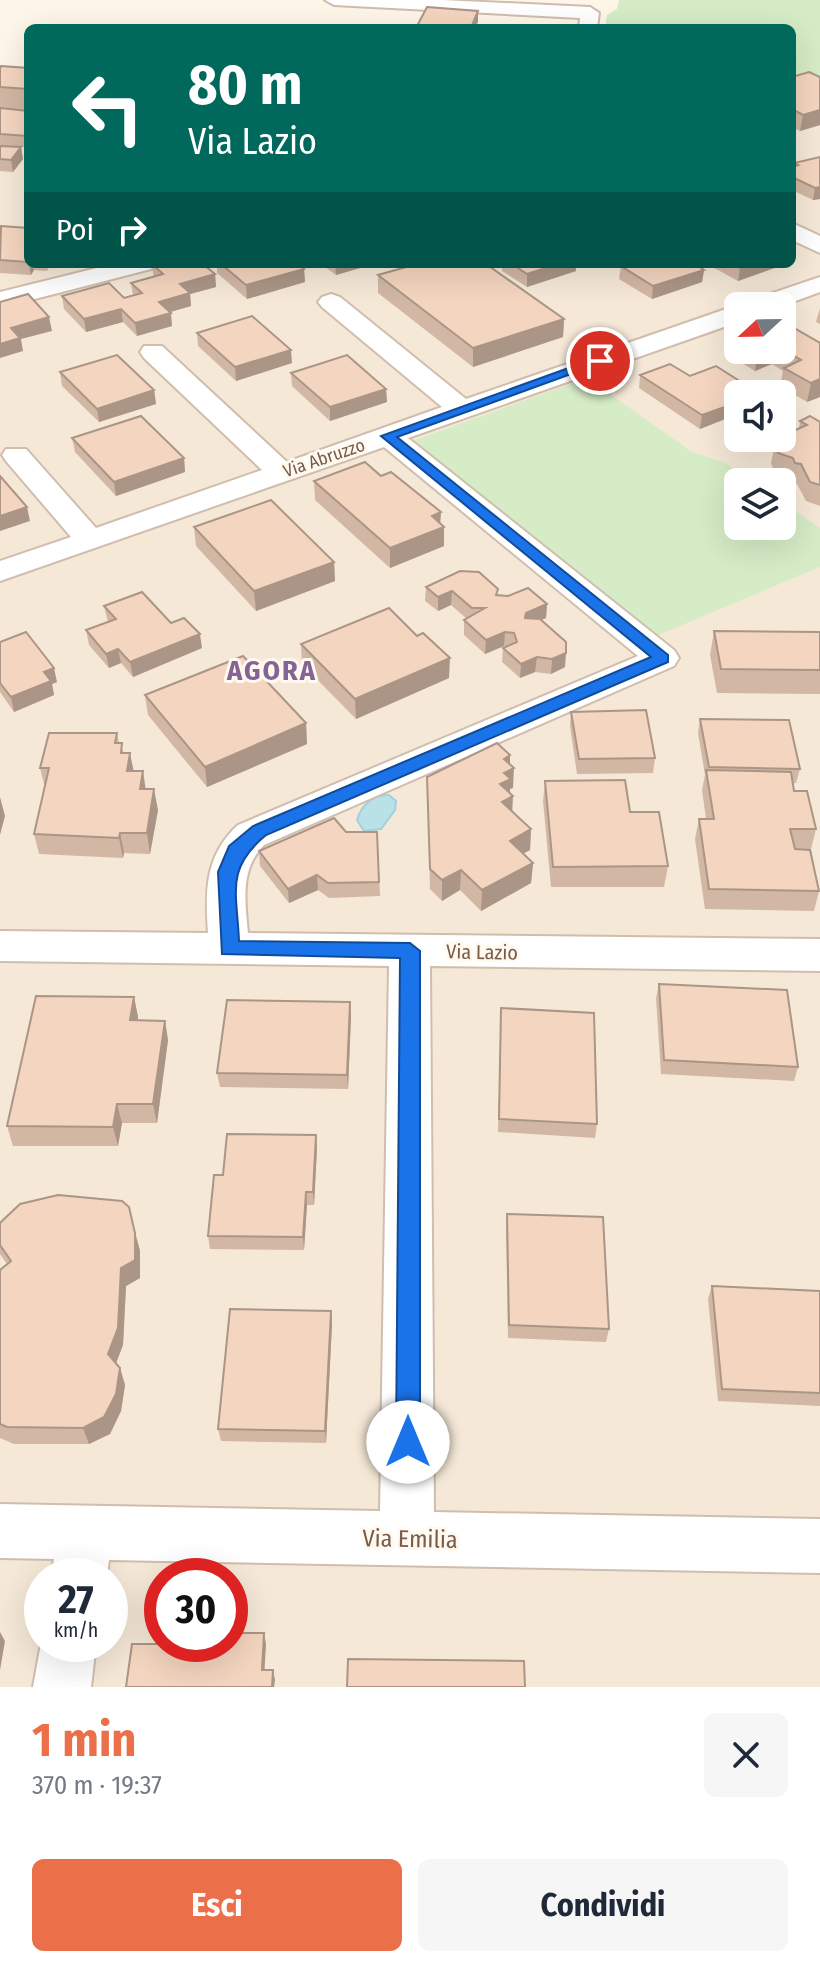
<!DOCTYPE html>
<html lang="it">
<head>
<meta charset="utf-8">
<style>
  body { margin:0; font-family:"Fira Sans Condensed",sans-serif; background:#f6f6f7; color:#1f2937; height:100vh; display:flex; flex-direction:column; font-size:30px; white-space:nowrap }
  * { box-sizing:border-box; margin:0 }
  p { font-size:26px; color:#747a83 }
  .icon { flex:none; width:44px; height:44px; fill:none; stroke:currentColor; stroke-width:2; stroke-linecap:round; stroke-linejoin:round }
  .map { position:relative; height:1687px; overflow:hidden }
  .panel { display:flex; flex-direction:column; background:#fff; flex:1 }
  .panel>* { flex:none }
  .top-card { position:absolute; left:24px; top:24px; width:772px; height:244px; border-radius:12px; box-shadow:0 8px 32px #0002; background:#00695c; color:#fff; overflow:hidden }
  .needle { width:52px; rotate:248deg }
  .controls { position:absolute; left:724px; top:292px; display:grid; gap:16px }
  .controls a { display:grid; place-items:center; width:72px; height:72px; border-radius:12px; background:#fff; box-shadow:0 8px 32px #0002; font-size:40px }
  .speed { position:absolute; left:24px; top:1558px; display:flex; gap:16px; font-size:40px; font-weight:700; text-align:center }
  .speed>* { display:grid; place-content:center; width:104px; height:104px; border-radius:50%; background:#fff; box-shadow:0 8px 32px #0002; line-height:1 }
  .speed small { font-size:20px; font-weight:400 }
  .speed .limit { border:12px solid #d22; background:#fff; color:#111 }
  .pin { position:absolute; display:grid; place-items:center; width:68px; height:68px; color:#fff; margin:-34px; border:4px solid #fff; border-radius:50%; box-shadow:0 2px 8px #0007 }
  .me { position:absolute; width:88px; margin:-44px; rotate:0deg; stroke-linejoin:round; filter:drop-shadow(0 0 6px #0008) }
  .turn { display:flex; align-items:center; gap:28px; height:168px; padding:0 32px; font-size:36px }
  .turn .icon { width:104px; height:104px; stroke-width:2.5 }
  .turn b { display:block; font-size:56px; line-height:68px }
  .then { display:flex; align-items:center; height:76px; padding:0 32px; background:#0003; gap:16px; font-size:30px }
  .round { display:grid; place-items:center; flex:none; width:84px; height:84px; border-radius:12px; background:#f6f6f7 }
  .head { display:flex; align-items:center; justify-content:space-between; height:136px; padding:0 32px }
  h1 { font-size:48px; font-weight:700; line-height:60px; color:#eb704a }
  .button { display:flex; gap:16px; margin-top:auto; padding:16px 32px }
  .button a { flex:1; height:92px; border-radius:12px; background:#eb704a; color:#fff; font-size:32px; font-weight:700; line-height:92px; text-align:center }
  .button a+a { background:#f6f6f7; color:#1f2937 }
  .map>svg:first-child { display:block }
</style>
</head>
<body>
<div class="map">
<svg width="820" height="1687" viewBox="0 0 820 1687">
  <rect width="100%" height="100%" fill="#fdf6e9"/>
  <path fill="#f5e8d7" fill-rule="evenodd" d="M0,67l28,2v195h764v-189l28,2v1610h-820zM738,306h44v44h-44zM738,394h44v44h-44zM738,482h44v44h-44zM42,1576h68v68h-68zM162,1576h68v68h-68z"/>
  <g fill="#d5ecc6">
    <path d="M619,0h201v77l-28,-2v-47h-187l2,-13 10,-6z"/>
    <path d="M587,378l105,74 34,11 27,19h-15v44h44v-24l38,26v39l-169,71 -244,-195z"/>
  </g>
  <path fill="#bbe1e8" stroke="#a1d1db" stroke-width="2" d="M389,795l7,6 -1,9 -14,19 -17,2 -7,-11c4,-14 16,-26 32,-25z"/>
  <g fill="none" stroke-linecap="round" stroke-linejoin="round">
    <defs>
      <g id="minor">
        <path d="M325,0h117l148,7 9,6 -2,15h-18l1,-10 -246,-13z"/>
        <path d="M792,223l28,13v17l-28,-13z"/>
        <path d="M113,264h41l-3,5 -151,39v-16z"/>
        <path d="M820,277v15l-38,14h-37l4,-5z"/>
        <path d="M331,294l9,3 126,102 263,-91 12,-2 -3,16 -330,116 266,212 5,8 -5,8 -410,179c-24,24 -19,56 -16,88l572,6v32l-390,-5 4,546 386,7v54l-711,-13 -2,16h-56l3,-17 -54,-1v-54l380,7 9,-545 -389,-5v-30l208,2c-3,-42 -3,-78 30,-108l400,-169 -254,-209 -384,134v-20l71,-24 -65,-76 -4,-6 4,-6h20l70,79 166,-58 -118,-112 -4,-6 4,-6h18l125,116 155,-55 -120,-100 -4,-5 4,-5z"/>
        <path d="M42,1638v6h54l-5,43h-58z"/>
      </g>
    </defs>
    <use href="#minor" stroke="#d0bdad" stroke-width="4"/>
    <use href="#minor" fill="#fff" fill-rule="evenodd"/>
  </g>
  <g fill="#d2b7a4">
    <path d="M0,68h28v79h-7l2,12 -10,13 -13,-1z"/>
    <path d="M792,77h28v48l-20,6 -8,-4z"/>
    <path d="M820,157v42l-7,1 -21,-10v-23l2,-4z"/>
    <path d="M28,212v52h23l-4,7 -13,-1 -3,5 -31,-2v-46l27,1 -2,-12z"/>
    <path d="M151,264l64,10 1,13 -26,7 1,12 -21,6 2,14 -35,10 -14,-14 -37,10 -22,-23 -2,-13 62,2 9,-3 -2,-12 23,-6z"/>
    <path d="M217,264h81l6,5 1,13 -58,17 -30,-26z"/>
    <path d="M321,264h53l-38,11z"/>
    <path d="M502,264h74v7l-49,16 -25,-16z"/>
    <path d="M707,264h74l-1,2 -42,15z"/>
    <path d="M621,266l83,4 -2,12 -50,17 -33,-20z"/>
    <path d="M378,275l186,44 -1,18 -90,30 -95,-74z"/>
    <path d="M820,308v16l-4,-2z"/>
    <path d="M736,321h2v29h44v-29l38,22v54l-13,5 -27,-16 3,-15 -11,-7 -17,7 -28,-17 3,-18 4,-2z"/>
    <path d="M197,333l95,30 -56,18 -38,-35z"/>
    <path d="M60,372l94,18 2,14 -57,18 -37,-36z"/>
    <path d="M291,373l95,16 1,13 -57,19 -38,-35z"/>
    <path d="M640,375l50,1 48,18v34l-13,-9 -25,10 -61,-41z"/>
    <path d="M800,421l20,1v84l-14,-5 -9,-17 -6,-2 -1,-5 -16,-5 -3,-9 4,-19 24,-15z"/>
    <path d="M72,438l112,20 1,14 -69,24 -41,-44z"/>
    <path d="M381,476l63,51v19l-54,22 -75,-68 -1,-19z"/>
    <path d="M194,527l140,35 1,19 -79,30 -60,-65z"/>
    <path d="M426,587l72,8 49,9 -1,14 -5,2 24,47 -14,7 -16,-2 -15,6 -18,-16 1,-14 4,-2h-3l-19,8 -21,-19v-15l3,-1 -16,-14 -13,6 -13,-10z"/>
    <path d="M104,606l67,17 31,25 -69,29 -12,-14 -12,5 -20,-23 -3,-15 22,-8z"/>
    <path d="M714,631l106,1v62l-103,-1 -7,-38z"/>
    <path d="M417,636l32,42 -93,41 -54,-55 -1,-20z"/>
    <path d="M0,642l57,40 -5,2 2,11 -40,17 -14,-20z"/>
    <path d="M145,695l161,28 1,21 -100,43 -59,-72z"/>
    <path d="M571,712l84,46 -2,15 -76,1 -7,-48z"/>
    <path d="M700,719l100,50 -4,14h-3l1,8 22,38 -5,20 8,42 -5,20 -109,-2 -10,-70 4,-20h7l-4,-29 3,-15 -7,-42z"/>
    <path d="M117,733l2,10 14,28 13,18 12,21 -8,44 -26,-1 -1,5 -84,-4 -5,-20 11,-46 -5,-20z"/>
    <path d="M510,755v9l3,24 -3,1v5l2,17 19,18 -1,21 -7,4 10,9 -2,20 -50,28 -21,-21 -18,11 -12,-12 -3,-112z"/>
    <path d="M545,781l85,31 38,54 -4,21h-113l-8,-86z"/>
    <path d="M346,832h31l3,64 -51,2 -11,-8 -29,13 -29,-37 -1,-15z"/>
    <path d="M659,984l139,83 -4,14 -133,-7 -5,-76z"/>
    <path d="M134,997l4,20 -1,4h28l3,19 -11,83h-35l-4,23h-105l-6,-20z"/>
    <path d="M350,1002l1,14 -3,73 -128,-2 -3,-14z"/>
    <path d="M501,1008l96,116 -2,14 -97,-6z"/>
    <path d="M316,1135l1,13 -3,57h-7l-3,45 -94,-1 -2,-13 15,-61z"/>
    <path d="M129,1207l11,44v27l-14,8 -3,59 -7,18 4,5 5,17 -4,26 -11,23 -21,10h-75l-14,-6v-168l7,-6 -7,-10v-31z"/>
    <path d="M507,1214l102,115 -3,13 -98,-4 -2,-110z"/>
    <path d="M712,1286l108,5v115l-102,-5 -10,-102z"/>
    <path d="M331,1311l1,13 -6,119 -105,-2 -3,-12z"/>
  </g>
  <g fill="#ab9586">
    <path d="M478,11v11l-3,6h-4z"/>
    <path d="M820,110v15l-20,6 3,-16z"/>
    <path d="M796,144l-2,12h-2v-11z"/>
    <path d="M21,147l2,12 -10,13 -2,-12z"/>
    <path d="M820,187v12l-7,1 2,-12z"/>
    <path d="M29,264h4l1,6 -3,5z"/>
    <path d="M335,264h39l-38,11z"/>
    <path d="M558,264h18v7l-49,16v-13z"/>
    <path d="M753,264h28l-1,2 -42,15 2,-13z"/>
    <path d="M304,269l1,13 -58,17 -1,-14z"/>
    <path d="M704,270l-2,12 -50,17 1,-13z"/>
    <path d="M215,274l1,13 -26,7 1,12 -31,9 -1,-13 21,-18z"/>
    <path d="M121,309l2,13 -37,10 -2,-13z"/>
    <path d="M171,313l1,13 -35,10 -2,-13z"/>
    <path d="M49,317l3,14 -31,8 2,12 -23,7v-14l11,-16z"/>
    <path d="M564,319l-1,18 -90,30v-19z"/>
    <path d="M291,350l1,13 -56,18 -1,-14z"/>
    <path d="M765,350h10l-3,14 -17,7 3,-19z"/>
    <path d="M820,379v18l-13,5 4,-19z"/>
    <path d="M386,389l1,13 -57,19v-14z"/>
    <path d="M154,390l2,14 -57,18 -2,-13z"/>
    <path d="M727,406l-2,13 -25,10 2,-14z"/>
    <path d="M184,458l1,14 -69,24 -2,-14z"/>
    <path d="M27,507l3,14 -30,10v-15z"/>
    <path d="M441,512l-1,16 4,-1v19l-54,22v-20l42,-32z"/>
    <path d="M334,562l1,19 -79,30 -2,-20z"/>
    <path d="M452,591l-1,14 -13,6v-14z"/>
    <path d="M547,604l-1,14 -21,9 1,-14z"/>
    <path d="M505,632l-1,14 -19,8 1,-14z"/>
    <path d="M200,634l2,14 -69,29 -3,-15z"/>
    <path d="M118,649l3,14 -12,5 -3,-14z"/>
    <path d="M566,653l-1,14 -14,7 1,-15z"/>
    <path d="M537,657l-2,15 -15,6 1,-14z"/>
    <path d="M450,658l-1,20 -93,41 -1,-20z"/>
    <path d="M54,668l3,14 -5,2 2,11 -40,17 -3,-15 33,-25z"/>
    <path d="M306,723l1,21 -100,43 -2,-20z"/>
    <path d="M130,753l4,20 -7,-2z"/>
    <path d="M510,755v15l4,-2 -1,20 -3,1v9l3,-2 -1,21 -11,5 -1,-38 4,-25z"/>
    <path d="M143,771l3,20 -6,-2z"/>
    <path d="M154,789l4,21 -8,44 -3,-21z"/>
    <path d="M0,797l5,19 -5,19z"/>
    <path d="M531,829l-1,21 -22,11 2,-20z"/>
    <path d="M120,833l4,20 -1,5 -4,-20z"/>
    <path d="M533,863l-2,20 -50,28 1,-21z"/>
    <path d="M461,870l-1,20 -18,11v-21z"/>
    <path d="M317,875l1,15 -29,13 -1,-14z"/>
    <path d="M134,997l4,20 -4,23 -4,-20z"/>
    <path d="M350,1002l1,14 -3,73 -1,-14z"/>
    <path d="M165,1021l3,19 -11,83 -4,-19z"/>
    <path d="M117,1104l5,19 -4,23 -5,-19z"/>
    <path d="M316,1135l1,13 -3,57 -1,-13z"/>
    <path d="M306,1192l1,13 -3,45 -1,-13z"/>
    <path d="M135,1233l5,18v27l-14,8 -3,59 -10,26 -5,-17 13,-86z"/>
    <path d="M331,1311l1,13 -6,119 -1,-12z"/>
    <path d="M120,1368l5,17 -4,26 -11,23 -21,10 -6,-16z"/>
    <path d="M0,1632l5,9 -5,29z"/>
    <path d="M264,1633l2,11 -2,36 -2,-10z"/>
    <path d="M273,1670l2,10 -1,7h-2z"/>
  </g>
  <g fill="#f4d5bf" stroke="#ab9586" stroke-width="2">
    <path d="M427,7l51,4 -7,17 -54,-2z"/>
    <path d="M1,66l27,2v21l-28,-2v-19z"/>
    <path d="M809,72l11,5v33l-17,5 -11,-6v-32z"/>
    <path d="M0,108l28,3v25l-28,-2z"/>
    <path d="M0,146l21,1 -10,13 -11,-1z"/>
    <path d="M820,157v30l-5,1 -23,-11v-10l6,-2 -4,-2z"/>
    <path d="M1,226l27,2v34l-28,-2z"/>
    <path d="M152,264h51l12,10 -35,10 10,9 -31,9 12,11 -36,10 -14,-14 -37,10 -22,-23 47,-13 15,15 18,-5 -11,-10 32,-9z"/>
    <path d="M221,264h77l6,5 -58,16z"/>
    <path d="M417,264h69l78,55 -91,29 -95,-73z"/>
    <path d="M512,264h46l-31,10z"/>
    <path d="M627,264h68l9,6 -51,16 -32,-20z"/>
    <path d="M732,264h21l-13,4z"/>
    <path d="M28,294l21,23 -38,11 9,10 -20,6v-42z"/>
    <path d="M252,316l39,34 -56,17 -38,-34z"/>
    <path d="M782,321l38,22v36l-9,4 -27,-15 17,-8 -19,-11z"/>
    <path d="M738,332v8l-8,-4z"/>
    <path d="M117,355l37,35 -57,19 -37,-37z"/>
    <path d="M347,355l39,34 -56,18 -39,-34z"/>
    <path d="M670,364l20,12 26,-10 44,28h-22v19l-11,-7 -25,9 -62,-40z"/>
    <path d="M141,416l43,42 -70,24 -42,-44z"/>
    <path d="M810,416l10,6v63l-10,-3 -9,-18 -6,-1 -2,-5 -15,-5 -3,-9 3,-6h4v-2l25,-11 -7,-4z"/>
    <path d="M365,462l16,14 10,-4 50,40 -9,4 12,11 -54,21 -76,-67z"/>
    <path d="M0,476l27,31 -27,9z"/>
    <path d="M271,500l63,62 -80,29 -60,-64z"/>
    <path d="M460,571l19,1 19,17 -2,6 12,1 20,-8 19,16 -21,9 -1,5 15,1 26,23v11l-14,6 -15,-2 -16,7 -18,-16 14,-6 -3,-9 -9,-1 -19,8 -22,-20 21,-12h-13l-20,-17 -14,6 -12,-10z"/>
    <path d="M142,592l29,31 13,-5 16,16 -70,28 -12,-13 -12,5 -20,-24 30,-11 -12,-13z"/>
    <path d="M389,608l28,28 6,-3 27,25 -95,41 -54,-55z"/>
    <path d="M714,631l106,1v38l-99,-1z"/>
    <path d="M26,632l28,36 -10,4 7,9 -40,16 -11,-14v-41z"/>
    <path d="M243,656l63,67 -101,44 -60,-72z"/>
    <path d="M646,710l9,48 -76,1 -8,-47z"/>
    <path d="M700,719l89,1 11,49 -91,-2z"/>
    <path d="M49,733h68l-2,10h7l-1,10h9l-3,18h16l-3,18h14l-7,44h-27l-1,5 -85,-4 15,-66h-9z"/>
    <path d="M497,743l13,12 -6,4 10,9 -10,5 7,6 -11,5 13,12 -11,6 29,27 -21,12 23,22 -51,27 -21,-20 -19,10 -12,-11 -3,-92z"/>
    <path d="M706,770l85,2 3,19h13l9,38h-26l5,20 15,1 9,41 -110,-2 -10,-70h15z"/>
    <path d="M625,780l5,32h29l9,54 -115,1 -8,-86z"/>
    <path d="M334,818l12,14h31l2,50 -51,1 -11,-8 -29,14 -29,-38z"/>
    <path d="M659,984l128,6 11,77 -134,-7z"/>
    <path d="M36,996l98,1 -4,23 35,1 -12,83h-36l-4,23 -106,-1z"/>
    <path d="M227,1000l123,2 -3,73 -130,-2z"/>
    <path d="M501,1008l93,5 3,111 -98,-5z"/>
    <path d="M227,1134l89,1 -3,57h-7l-3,45 -95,-1 6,-61h9z"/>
    <path d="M58,1195l64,6 7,6 6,26v27l-14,8 -3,60 -10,26 12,14 -4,26 -12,23 -21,11 -76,-1 -7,-3v-154l11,-9 -11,-16v-22l20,-19z"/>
    <path d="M507,1214l96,3 6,112 -100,-4z"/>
    <path d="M712,1286l108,5v102l-98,-4z"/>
    <path d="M230,1309l101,2 -6,120 -107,-2z"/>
    <path d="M230,1633h34l-2,37h11l-1,17h-146l6,-43h98z"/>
    <path d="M348,1659l176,2 1,26h-178z"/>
  </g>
  <path fill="#1a73e8" stroke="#114b97" stroke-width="2" d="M596,358l11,3 -210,76 271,218v7l-402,173c-41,34 -29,57 -27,106l171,2 10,8v491l-3,9 -9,4 -9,-4 -3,-9 4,-484 -178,-4 -4,-82 11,-26 24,-20 398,-169 -270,-221z"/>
  <g text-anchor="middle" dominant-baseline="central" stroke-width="6" stroke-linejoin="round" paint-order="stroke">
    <g font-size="18" fill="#795c4a" stroke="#fff9f0">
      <text transform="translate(324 458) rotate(-19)">Via Abruzzo</text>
    </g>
    <g font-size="20" fill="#795c4a" stroke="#fff9f0">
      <text transform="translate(482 952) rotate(1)">Via Lazio</text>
    </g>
    <g font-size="24" fill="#795c4a" stroke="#fff9f0">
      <text transform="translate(410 1539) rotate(1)">Via Emilia</text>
    </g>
    <g font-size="28" font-weight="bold" letter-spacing="2" fill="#856395" stroke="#fff9f0">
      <text x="272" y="670">AGORA</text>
    </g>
  </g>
</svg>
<div class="controls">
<a><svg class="needle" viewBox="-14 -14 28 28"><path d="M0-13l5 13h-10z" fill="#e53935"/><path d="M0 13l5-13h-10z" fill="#747a83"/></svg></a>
<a><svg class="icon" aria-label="sound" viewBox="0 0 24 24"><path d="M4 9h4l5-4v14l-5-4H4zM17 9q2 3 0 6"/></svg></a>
<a><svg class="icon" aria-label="layers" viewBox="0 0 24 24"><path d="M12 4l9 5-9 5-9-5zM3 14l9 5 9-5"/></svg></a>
</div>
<div class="speed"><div>27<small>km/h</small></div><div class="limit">30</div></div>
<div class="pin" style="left:600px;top:361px;background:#d93025"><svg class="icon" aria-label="arrive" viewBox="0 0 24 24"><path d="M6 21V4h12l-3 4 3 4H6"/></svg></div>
<svg class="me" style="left:408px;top:1442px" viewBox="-20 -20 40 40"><circle r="19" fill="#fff"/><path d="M0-13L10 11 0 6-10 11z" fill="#1a73e8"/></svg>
<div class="top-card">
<div class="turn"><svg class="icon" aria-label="left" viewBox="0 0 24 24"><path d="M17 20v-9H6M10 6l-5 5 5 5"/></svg><div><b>80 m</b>Via Lazio</div></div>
<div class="then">Poi<svg class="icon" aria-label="right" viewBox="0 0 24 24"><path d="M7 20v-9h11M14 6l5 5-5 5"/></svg></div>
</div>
</div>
<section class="panel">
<div class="head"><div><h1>1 min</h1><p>370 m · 19:37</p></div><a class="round"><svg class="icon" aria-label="close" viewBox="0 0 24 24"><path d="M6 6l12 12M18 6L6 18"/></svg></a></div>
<div class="button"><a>Esci</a><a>Condividi</a></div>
</section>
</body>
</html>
